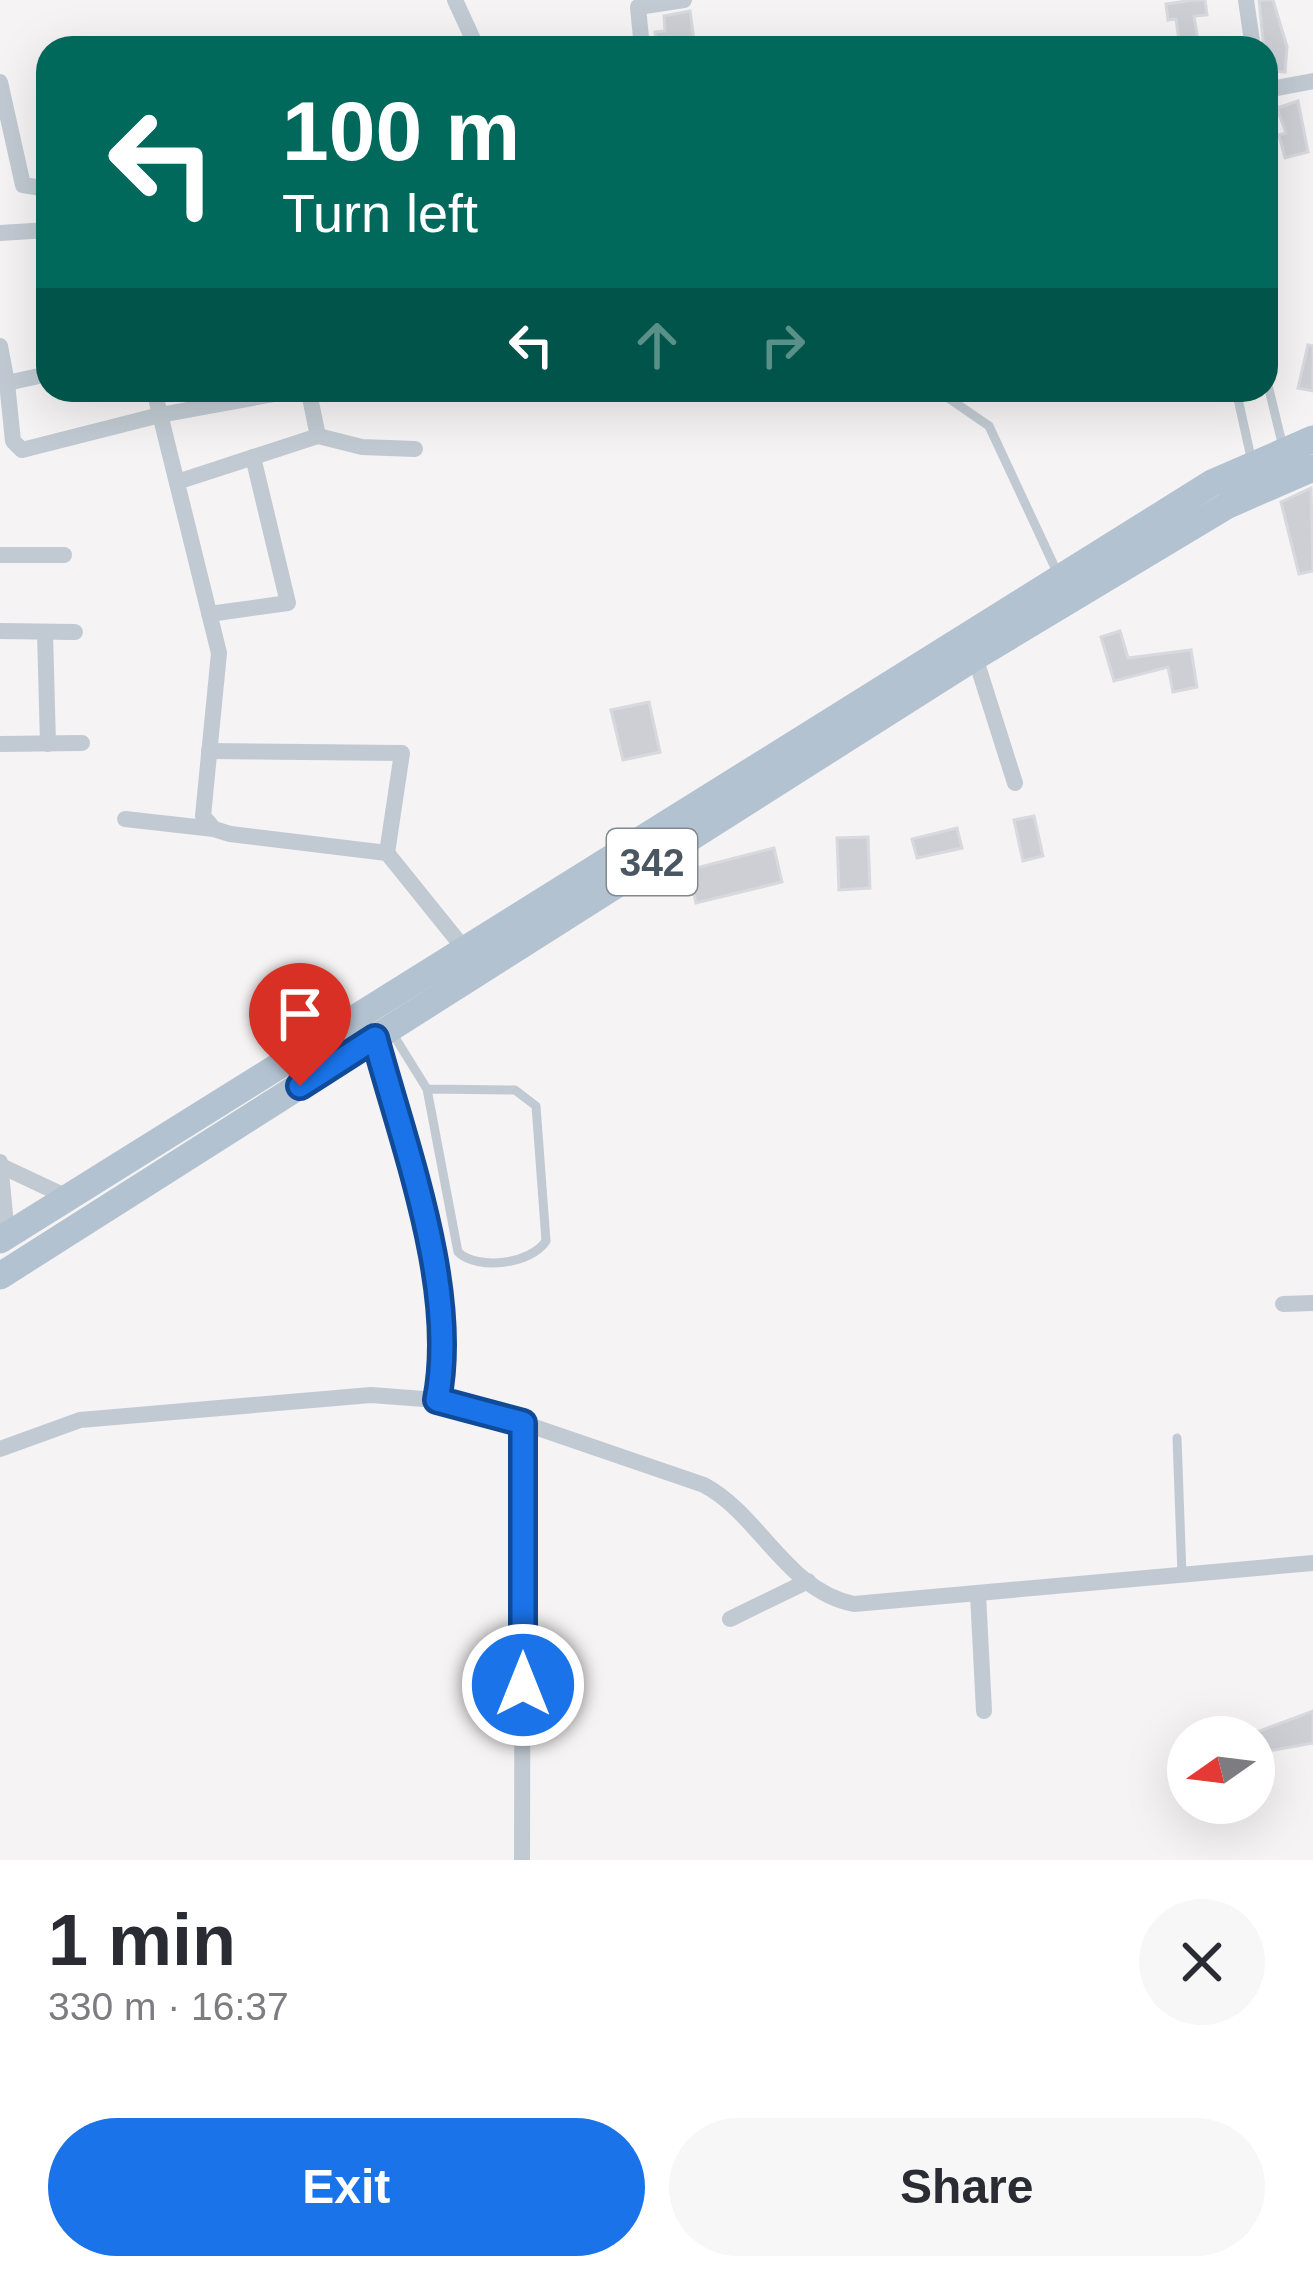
<!DOCTYPE html>
<html lang="en">
<head>
<meta charset="utf-8">
<style>
  body { margin:0; font-family:Arial,sans-serif; background:#f7f7f7; color:#2b2b33; height:100vh; display:flex; flex-direction:column; font-size:45px; white-space:nowrap }
  * { box-sizing:border-box; margin:0 }
  p { font-size:39px; color:#7c7c81 }
  .icon { flex:none; width:66px; height:66px; fill:none; stroke:currentColor; stroke-width:2; stroke-linecap:round; stroke-linejoin:round }
  .map { position:relative; height:1860px; overflow:hidden }
  .panel { display:flex; flex-direction:column; background:#fff; flex:1 }
  .panel>* { flex:none }
  .banner { position:absolute; left:36px; top:36px; width:1242px; height:366px; border-radius:36px; box-shadow:0 12px 48px #0002; background:#00695c; color:#fff; overflow:hidden }
  .needle { width:78px; rotate:256deg }
  .controls { position:absolute; left:1167px; top:1716px; display:grid; gap:24px }
  .controls a { display:grid; place-items:center; width:108px; height:108px; border-radius:50%; background:#fff; box-shadow:0 12px 48px #0002; font-size:60px }
  .pin { position:absolute; display:grid; place-items:center; width:102px; height:102px; color:#fff; margin:-123px -51px; border-radius:50% 50% 50% 0; rotate:-45deg; box-shadow:0 0 12px #0007 }
  .pin .icon { rotate:45deg }
  .me { position:absolute; width:132px; margin:-66px; rotate:0deg; stroke-linejoin:round; filter:drop-shadow(0 0 9px #0008) }
  .turn { display:flex; align-items:center; gap:42px; height:252px; padding:0 48px; font-size:54px }
  .turn .icon { width:156px; height:156px; stroke-width:2.5 }
  .turn b { display:block; font-size:84px; line-height:102px }
  .lanes { display:flex; align-items:center; height:114px; padding:0 48px; background:#0003; justify-content:center; gap:60px; direction:ltr }
  .lanes .off { opacity:.35 }
  .round { display:grid; place-items:center; flex:none; width:126px; height:126px; border-radius:63px; background:#f7f7f7 }
  .overview { display:flex; align-items:center; justify-content:space-between; height:204px; padding:0 48px }
  h1 { font-size:72px; font-weight:600; line-height:90px }
  .action { display:flex; gap:24px; margin-top:auto; padding:24px 48px }
  .action a { flex:1; height:138px; border-radius:72px; background:#1a73e8; color:#fff; font-size:48px; font-weight:600; line-height:138px; text-align:center }
  .action a+a { background:#f7f7f7; color:#2b2b33 }
  .map>svg:first-child { display:block }
</style>
</head>
<body>
<div class="map">
<svg width="1313" height="1860" viewBox="0 0 1313 1860">
  <rect width="100%" height="100%" fill="#f5f3f3"/>
  <g fill="#cdcfd5" stroke="#d7d9de" stroke-width="3">
    <path d="M1194,0h11l2,15 -13,1 5,32h-19l-4,-29 -8,1 -2,-16z"/>
    <path d="M1259,0h14l14,47 -2,25 -19,-2z"/>
    <path d="M690,11l5,36 -38,1 -2,-16 10,-1 -1,-15z"/>
    <path d="M1298,101l10,51 -23,6 -6,-23 7,-2 -9,-25z"/>
    <path d="M1308,345l5,1v45l-15,-3z"/>
    <path d="M1311,488l2,83 -14,3 -18,-72z"/>
    <path d="M1120,631l8,27 63,-8 6,37 -24,5 -5,-25 -54,14 -13,-44z"/>
    <path d="M649,702l11,50 -37,8 -12,-50z"/>
    <path d="M1034,816l9,40 -20,5 -9,-41z"/>
    <path d="M957,828l5,20 -45,10 -5,-19z"/>
    <path d="M868,837l2,51 -31,2 -2,-52z"/>
    <path d="M774,848l8,34 -86,21 -8,-33z"/>
    <path d="M1313,1711v32l-55,10 -9,-18z"/>
  </g>
  <g fill="none" stroke-linecap="round" stroke-linejoin="round">
    <g stroke="#c1cad2" stroke-width="9">
      <path d="M1266,377l17,70"/>
      <path d="M1236,390l16,72"/>
      <path d="M886,396l58,-1 45,31 69,148"/>
      <path d="M391,1031l36,58 31,163c20,19 73,12 88,-11l-10,-135 -21,-16 -88,-1"/>
      <path d="M1177,1438l5,137"/>
    </g>
    <g stroke="#c1cad2" stroke-width="16">
      <path d="M455,0l22,48"/>
      <path d="M1246,0l7,48"/>
      <path d="M642,48l-4,-41 46,-7"/>
      <path d="M0,82l23,103 25,4"/>
      <path d="M1266,90l47,-9"/>
      <path d="M0,233l48,-3"/>
      <path d="M0,346l7,37"/>
      <path d="M48,374l-41,9 6,58 9,9 138,-35 136,-25"/>
      <path d="M154,390l65,263 -16,163 11,13 16,5 157,19 79,98"/>
      <path d="M301,390l8,3 9,43"/>
      <path d="M177,482l141,-46 44,11 53,2"/>
      <path d="M0,555h64"/>
      <path d="M209,614l79,-11 -35,-146"/>
      <path d="M0,631l75,1"/>
      <path d="M45,632l3,112"/>
      <path d="M975,657l40,126"/>
      <path d="M0,744l82,-1"/>
      <path d="M209,751l193,2 -15,100"/>
      <path d="M125,819l89,10"/>
      <path d="M375,1038c29,108 84,252 62,362"/>
      <path d="M0,1162l7,73"/>
      <path d="M1,1166l64,30"/>
      <path d="M1283,1304l30,-1"/>
      <path d="M0,1449l80,-29 291,-25 66,5 86,23 181,62c56,30 83,106 150,119l459,-41"/>
      <path d="M978,1594l6,117"/>
      <path d="M730,1619l78,-38"/>
      <path d="M522,1860l1,-437"/>
    </g>
    <g stroke="#b3c2d1" stroke-width="27">
      <path d="M0,1240l1212,-757 101,-44"/>
      <path d="M0,1276l975,-619 253,-152 85,-37"/>
    </g>
  </g>
  <g fill="none" stroke-linecap="round" stroke-linejoin="round">
    <defs>
      <path id="route" d="M300,1086l75,-48c29,108 84,251 62,362l86,23v262"/>
    </defs>
    <use href="#route" stroke="#114b97" stroke-width="30"/>
    <use href="#route" stroke="#1a73e8" stroke-width="21"/>
  </g>
  <g text-anchor="middle" dominant-baseline="central" stroke-width="12" stroke-linejoin="round" paint-order="stroke">
    <rect fill="#fff" stroke="#808990" stroke-width="3" x="607" y="829" width="90" height="66" rx="9"/>
    <g font-size="39" font-weight="bold" fill="#4a5661">
      <text x="652" y="862">342</text>
    </g>
  </g>
</svg>
<div class="controls">
<a><svg class="needle" viewBox="-14 -14 28 28"><path d="M0-13l5 13h-10z" fill="#e53935"/><path d="M0 13l5-13h-10z" fill="#7c7c81"/></svg></a>
</div>
<div class="pin" style="left:300px;top:1086px;background:#d93025"><svg class="icon" aria-label="arrive" viewBox="0 0 24 24"><path d="M6 21V4h12l-3 4 3 4H6"/></svg></div>
<svg class="me" style="left:523px;top:1685px" viewBox="-20 -20 40 40"><circle r="17" fill="#1a73e8" stroke="#fff" stroke-width="3"/><path d="M0-11L8 9 0 5-8 9z" fill="#fff"/></svg>
<div class="banner">
<div class="turn"><svg class="icon" aria-label="left" viewBox="0 0 24 24"><path d="M17 20v-9H6M10 6l-5 5 5 5"/></svg><div><b>100 m</b>Turn left</div></div>
<div class="lanes"><svg class="icon" aria-label="left" viewBox="0 0 24 24"><path d="M17 20v-9H6M10 6l-5 5 5 5"/></svg><svg class="icon off" aria-label="ahead" viewBox="0 0 24 24"><path d="M12 20V5M6 11l6-6 6 6"/></svg><svg class="icon off" aria-label="right" viewBox="0 0 24 24"><path d="M7 20v-9h11M14 6l5 5-5 5"/></svg></div>
</div>
</div>
<section class="panel">
<div class="overview"><div><h1>1 min</h1><p>330 m · 16:37</p></div><a class="round"><svg class="icon" aria-label="close" viewBox="0 0 24 24"><path d="M6 6l12 12M18 6L6 18"/></svg></a></div>
<div class="action"><a>Exit</a><a>Share</a></div>
</section>
</body>
</html>
